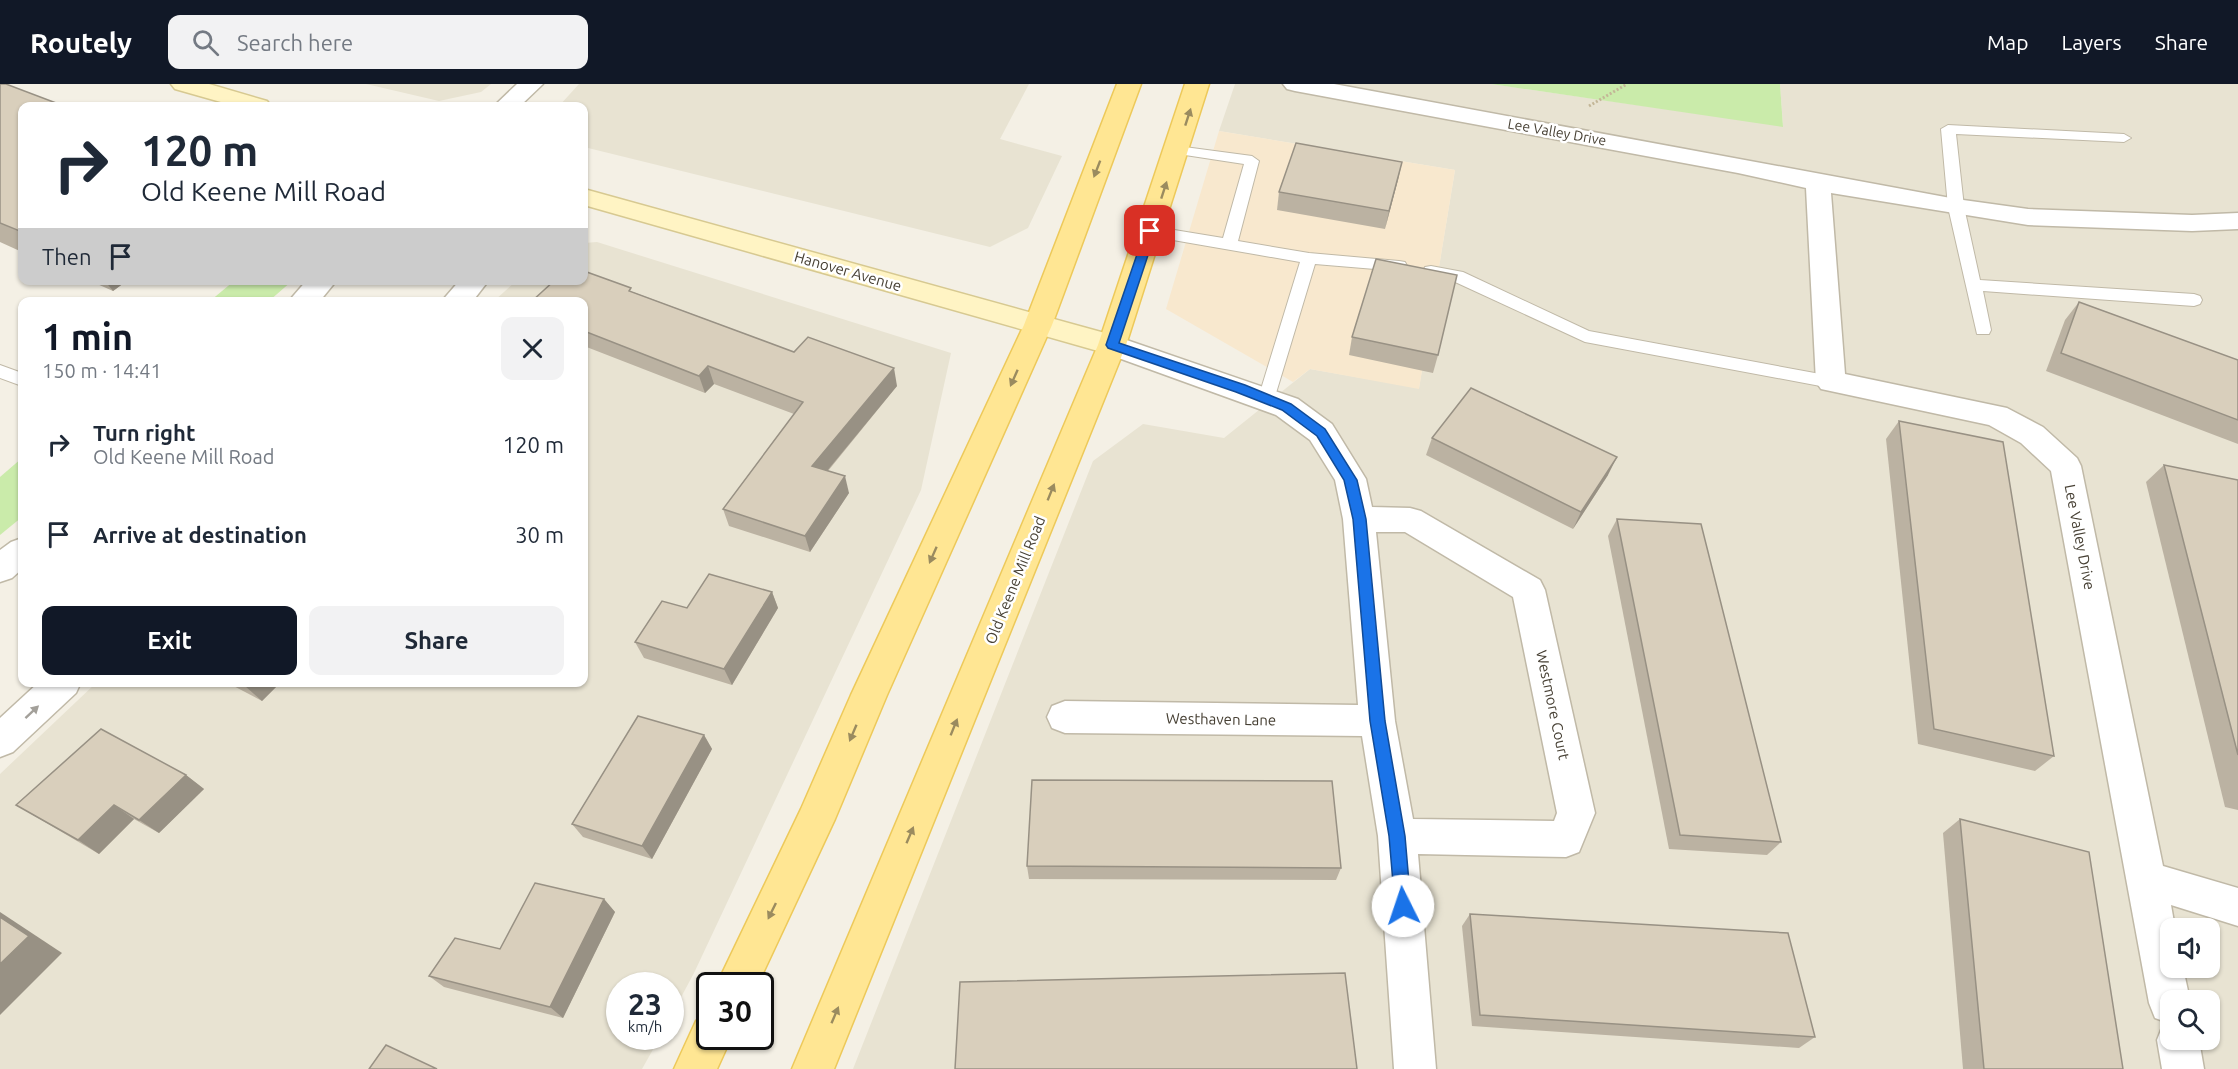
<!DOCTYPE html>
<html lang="en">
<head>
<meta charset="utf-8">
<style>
  body { margin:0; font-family:Ubuntu,sans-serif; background:#f2f2f3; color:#1f2937; height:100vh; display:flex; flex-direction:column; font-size:22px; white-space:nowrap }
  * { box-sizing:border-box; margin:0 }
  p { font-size:20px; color:#747a83 }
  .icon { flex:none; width:33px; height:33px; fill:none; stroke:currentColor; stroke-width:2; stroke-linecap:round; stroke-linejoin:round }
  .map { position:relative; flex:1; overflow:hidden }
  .side { position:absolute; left:18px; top:213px; width:570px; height:390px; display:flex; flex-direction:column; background:#fff; border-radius:12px; box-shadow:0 2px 4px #0004 }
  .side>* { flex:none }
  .banner { position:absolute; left:18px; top:18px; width:570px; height:183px; border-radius:12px; box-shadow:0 2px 4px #0004; background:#fff; color:#1f2937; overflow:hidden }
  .controls { position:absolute; left:2160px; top:834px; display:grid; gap:12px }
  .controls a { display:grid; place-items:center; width:60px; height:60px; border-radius:12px; background:#fff; box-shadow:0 2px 4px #0004; font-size:30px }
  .speed { position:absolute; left:606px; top:888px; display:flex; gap:12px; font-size:30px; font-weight:700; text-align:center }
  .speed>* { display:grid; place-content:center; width:78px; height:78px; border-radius:50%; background:#fff; box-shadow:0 2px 4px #0004; line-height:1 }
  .speed small { font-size:15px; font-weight:400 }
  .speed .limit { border:3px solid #111; border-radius:9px; background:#fff; color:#111 }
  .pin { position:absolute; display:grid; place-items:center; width:51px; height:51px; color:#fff; margin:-26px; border-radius:12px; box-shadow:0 3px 9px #0006 }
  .me { position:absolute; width:66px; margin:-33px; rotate:356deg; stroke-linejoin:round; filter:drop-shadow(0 0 4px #0008) }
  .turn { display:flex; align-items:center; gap:21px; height:126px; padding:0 24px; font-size:27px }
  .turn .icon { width:78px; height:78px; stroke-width:2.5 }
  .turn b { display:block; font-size:42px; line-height:51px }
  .then { display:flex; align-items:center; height:57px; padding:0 24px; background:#0003; gap:12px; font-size:22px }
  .round { display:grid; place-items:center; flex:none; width:63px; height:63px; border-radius:12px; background:#f2f2f3 }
  .summary { display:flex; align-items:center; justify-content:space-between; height:102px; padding:0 24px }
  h1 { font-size:36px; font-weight:700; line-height:45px; color:#111827 }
  .action { display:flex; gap:12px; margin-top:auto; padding:12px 24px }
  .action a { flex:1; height:69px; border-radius:12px; background:#111827; color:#fff; font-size:24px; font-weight:700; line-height:69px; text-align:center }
  .action a+a { background:#f2f2f3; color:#1f2937 }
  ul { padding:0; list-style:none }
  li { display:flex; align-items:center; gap:18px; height:90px; padding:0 24px }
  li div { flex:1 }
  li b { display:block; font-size:22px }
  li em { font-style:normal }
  header { display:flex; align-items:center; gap:36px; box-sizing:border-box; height:84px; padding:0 30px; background:#111827; color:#fff }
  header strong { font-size:28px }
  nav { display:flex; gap:33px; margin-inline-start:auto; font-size:21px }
  .search { width:420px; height:54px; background:#f2f2f3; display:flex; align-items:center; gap:15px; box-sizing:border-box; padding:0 21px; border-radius:12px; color:#747a83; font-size:22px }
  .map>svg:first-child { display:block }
</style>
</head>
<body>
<header>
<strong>Routely</strong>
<div class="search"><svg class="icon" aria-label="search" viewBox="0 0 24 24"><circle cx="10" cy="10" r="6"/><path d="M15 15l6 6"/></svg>Search here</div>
<nav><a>Map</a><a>Layers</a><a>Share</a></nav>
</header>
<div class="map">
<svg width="2238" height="985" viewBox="0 0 2238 985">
  <rect width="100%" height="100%" fill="#f4f0e5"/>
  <g fill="#e8e3d2" fill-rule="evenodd">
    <path d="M366,0h125l-10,8 -42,9z"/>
    <path d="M579,0h450l-29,55 62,17 -34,72 -38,19 -406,-100v-41h-25z"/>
    <path d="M1235,0h256l292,42 -3,-42h458v985h-1385l240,-608 50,-37 81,14 86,-69 109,19 36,-218 -236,-39zM2170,844h40v40h-40zM2170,916h40v40h-40z"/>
    <path d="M597,158l354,111 -30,137 -227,483 -23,43 -1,-30h-50v50l40,1 -18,32h-642v-295l96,-91 488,-1v-380l-90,-1 22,-20 68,-1v-37z"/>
  </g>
  <path fill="#f8e8ce" d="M1219,47l236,39 -36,219 -109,-20 -17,13 -127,-73z"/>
  <g fill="#caebaa">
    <path d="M1491,0h289l3,43z"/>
    <path d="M234,197v-1l58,1 -23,20h-59z"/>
    <path d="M22,374v59l-22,18v-58z"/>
  </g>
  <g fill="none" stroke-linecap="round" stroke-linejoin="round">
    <defs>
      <g id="lane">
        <path d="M1948,41l176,9 7,4 -7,4 -168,-8 8,73 16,73 214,14 6,2 2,4 -2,4 -6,2 -211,-15 8,39 -2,4h-12l-29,-127 -7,-78z"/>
        <path d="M1177,62l75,10 7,5 -21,80 71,12 90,8 6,1 2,4 -2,4 -6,1 -84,-7 -42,139 -6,2 -6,-2 -3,-4 42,-137 -156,-27 -2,-4 8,-5 73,12 21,-74 -72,-11 -2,-3 2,-3z"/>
        <path d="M1431,182l32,6 126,59 242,45 6,2 3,4 -3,4 -6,2 -246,-46 -132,-61 -28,-6 -2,-4 2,-4z"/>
        <path d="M0,281l22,8v13l-22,-8z"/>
      </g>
      <g id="street">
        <path d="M517,0h26l-23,22h-26z"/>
        <path d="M1283,0h51l622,115 72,10 164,6 46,-2v16l-46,2 -164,-6 -197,-32 14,181 162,34 36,19 34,31 4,8 82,400 75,22v38l-67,-21 4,23h-5v40h13l7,32h-20v40h29l5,29h-42l-5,-29 6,-15 6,-2 -14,-5 -6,-15 -98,-532 -30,-28 -32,-18 -168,-36 -5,-7 -10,-194 -68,-15 -443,-82 -8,-2z"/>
        <path d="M307,196h30l-18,22h-31z"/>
        <path d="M460,196h29l-17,22h-31z"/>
        <path d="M1112,251l186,64 34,25 34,55 6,28 38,1 11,3 119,69 5,10 50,223 -16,39 -13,5 -148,-3 18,215h-42l-16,-233 -16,-100 -297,-3 -13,-5 -5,-11 5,-11 13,-5 293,4 -15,-186 -8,-39 -25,-40 -34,-25 -174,-63 -4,-7 4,-7zM1376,448h29l108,65 44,216 -3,8 -141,-2 -18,-98z"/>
        <path d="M22,454v31l-10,9 -12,4v-32l11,-8z"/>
        <path d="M39,598h42l-5,11 -63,59 -13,5v-39z"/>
      </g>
      <g id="secondary">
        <path d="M171,0h38l58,17 4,5h-36l-60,-17z"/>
        <path d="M584,105l528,146 10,3 4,7 -4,7 -10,3 -528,-150z"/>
      </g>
      <g id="primary">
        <path d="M1117,0h24l-89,241 -165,370 -52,124 -78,167h-41l85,-177 50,-114 173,-370z"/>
        <path d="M1185,0h24l-83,261 -292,724h-42l306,-724z"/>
        <path d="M710,932v20h22l-15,33h-43l22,-48z"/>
      </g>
    </defs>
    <use href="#lane" stroke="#c0b9a7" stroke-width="2"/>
    <use href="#street" stroke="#c0b9a7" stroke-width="3"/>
    <use href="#secondary" stroke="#d7c991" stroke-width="3"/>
    <use href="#primary" stroke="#edc95a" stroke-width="3"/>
    <path stroke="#c3b697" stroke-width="3" stroke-dasharray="2 2" stroke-linecap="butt" d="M1589,22l38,-22"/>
    <use href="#lane" fill="#fff" fill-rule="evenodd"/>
    <use href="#street" fill="#fff" fill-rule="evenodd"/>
    <use href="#secondary" fill="#fff4c4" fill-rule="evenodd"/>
    <use href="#primary" fill="#ffe693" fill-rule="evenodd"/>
  </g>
  <g fill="#bbb2a2">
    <path d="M0,0l22,22v146l-22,-10z"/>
    <path d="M1402,78l-17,67 -108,-19 2,-18z"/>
    <path d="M88,196h40l-15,11z"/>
    <path d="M633,208l161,60 103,34 -69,85 21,22 -39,59 -81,-26 -6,-17 71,-95 -80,-30 -9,9 -121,-47v-44z"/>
    <path d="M2079,218l159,58v84l-192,-73 19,-51z"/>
    <path d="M1352,253l86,18 -5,18 -84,-18z"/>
    <path d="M1899,337l155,335 -19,15 -117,-27 -32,-305z"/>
    <path d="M1432,354l176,37 -35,54 -147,-74z"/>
    <path d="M2164,381l74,15v330l-13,-3 -79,-325z"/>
    <path d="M1617,435l164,323 -14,13 -98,-6 -61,-313z"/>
    <path d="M772,508l6,16 -46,77 -88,-27 -9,-16 52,-34z"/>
    <path d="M226,598h55l-19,19z"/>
    <path d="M704,651l8,14 -60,110 -69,-22 -11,-13z"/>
    <path d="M186,691l18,14 -45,44 -25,-14 -35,35 -83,-49z"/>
    <path d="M1960,735l163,250h-160l-20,-236z"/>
    <path d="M1027,782l314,2 -5,12 -307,-1z"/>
    <path d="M604,815l11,13 -52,106 -119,-31 -15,-11 71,-27z"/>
    <path d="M1470,830l345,123 -16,11 -327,-22 -10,-100z"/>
  </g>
  <g fill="#989184">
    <path d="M1402,78l-4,18 -13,49 4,-18z"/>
    <path d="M104,196h24l-15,11z"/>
    <path d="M708,282l6,18 -9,9 -6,-17z"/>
    <path d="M894,284l3,18 -80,97 -5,-17z"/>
    <path d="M1617,373l-9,18 -35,54 8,-17z"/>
    <path d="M845,392l4,17 -39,59 -5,-16z"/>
    <path d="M772,508l6,16 -46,77 -8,-16z"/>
    <path d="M248,598h33l-19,19 -17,-15z"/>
    <path d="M704,651l8,14 -60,110 -10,-13z"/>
    <path d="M186,691l18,14 -45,44 -20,-13z"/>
    <path d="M114,721l20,14 -35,35 -21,-14z"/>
    <path d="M604,815l11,13 -52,106 -13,-11z"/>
    <path d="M0,828l62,41 -62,62z"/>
  </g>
  <g fill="#d9cfbc" stroke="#989184" stroke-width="1.5">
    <path d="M0,0h6l58,22h-42v126l-22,-9z"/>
    <path d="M1296,59l106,19 -13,49 -110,-19z"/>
    <path d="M1376,175l81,16 -19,80 -86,-18z"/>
    <path d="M584,187l47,17 -2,3 165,61 14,-15 86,31 -82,98 33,10 -40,60 -82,-27 80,-107 -95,-36 -9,10 -115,-45v-29h-53l24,-22h29z"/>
    <path d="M2079,218l159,58v60l-177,-67z"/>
    <path d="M1471,304l146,69 -36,55 -149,-74z"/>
    <path d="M1899,337l104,21 51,314 -120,-27z"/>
    <path d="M2164,381l74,15v275z"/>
    <path d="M1617,435l84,5 80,318 -101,-7z"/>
    <path d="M709,490l63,18 -48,77 -89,-27 27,-41 25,7z"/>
    <path d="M238,598h10l-3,4z"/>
    <path d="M638,632l66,19 -62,111 -70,-22z"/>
    <path d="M101,645l85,46 -47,45 -25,-15 -36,35 -62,-35z"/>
    <path d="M1032,696l300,1 9,87 -314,-2z"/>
    <path d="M1960,735l129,33 34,217h-139z"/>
    <path d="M535,799l69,16 -54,108 -121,-31 26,-38 45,11z"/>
    <path d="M1470,830l318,19 27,104 -335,-22z"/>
    <path d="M0,833l29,19 -29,28z"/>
    <path d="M1345,889l12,96h-402l5,-87z"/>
    <path d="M386,961l51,24h-68z"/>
  </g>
  <defs><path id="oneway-solid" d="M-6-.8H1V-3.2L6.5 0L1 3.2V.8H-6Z" transform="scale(1.5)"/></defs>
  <g fill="#9a8b5f">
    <use href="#oneway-solid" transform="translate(1188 33) rotate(-72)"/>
    <use href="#oneway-solid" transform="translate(1097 85) rotate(111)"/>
    <use href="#oneway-solid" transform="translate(1164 106) rotate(-72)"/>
    <use href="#oneway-solid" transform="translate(1014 294) rotate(114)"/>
    <use href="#oneway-solid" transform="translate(1051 408) rotate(-68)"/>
    <use href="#oneway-solid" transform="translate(933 471) rotate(114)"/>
    <use href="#oneway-solid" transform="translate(954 643) rotate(-68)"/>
    <use href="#oneway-solid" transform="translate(853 649) rotate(113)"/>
    <use href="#oneway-solid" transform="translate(910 751) rotate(-67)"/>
    <use href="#oneway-solid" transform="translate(772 827) rotate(116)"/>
    <use href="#oneway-solid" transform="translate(835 931) rotate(-67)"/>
  </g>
  <use fill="#a3a09a" href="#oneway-solid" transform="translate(32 628) rotate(-43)"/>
  <path fill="#1a73e8" stroke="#114b97" stroke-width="1.5" d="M1150,143l6,4 -37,112 126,42 46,19 34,25 32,51 9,39 19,202 20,115 6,70 -3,6 -5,2 -6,-2 -2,-6 -6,-70 -19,-115 -17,-202 -9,-39 -27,-44 -35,-26 -46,-18 -128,-44 -2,-3 39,-114z"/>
  <g text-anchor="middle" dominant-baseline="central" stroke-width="5" stroke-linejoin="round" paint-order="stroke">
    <g font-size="14" fill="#474034" stroke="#fff">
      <text transform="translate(1557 48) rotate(10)">Lee Valley Drive</text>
    </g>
    <g font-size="15" fill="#474034" stroke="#fff">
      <text transform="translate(848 187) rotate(16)">Hanover Avenue</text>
      <text transform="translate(2080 453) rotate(79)">Lee Valley Drive</text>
      <text transform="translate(1015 496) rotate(-68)">Old Keene Mill Road</text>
      <text transform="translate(1553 621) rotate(78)">Westmore Court</text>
      <text transform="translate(1221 635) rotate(1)">Westhaven Lane</text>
    </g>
  </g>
</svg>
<div class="controls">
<a><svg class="icon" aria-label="sound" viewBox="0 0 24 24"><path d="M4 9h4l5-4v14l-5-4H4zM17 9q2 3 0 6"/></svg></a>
<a><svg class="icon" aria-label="search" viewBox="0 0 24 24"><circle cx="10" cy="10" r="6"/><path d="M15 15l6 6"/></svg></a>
</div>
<div class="speed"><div>23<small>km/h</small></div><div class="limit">30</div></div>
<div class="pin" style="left:1150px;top:147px;background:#d93025"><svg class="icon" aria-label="arrive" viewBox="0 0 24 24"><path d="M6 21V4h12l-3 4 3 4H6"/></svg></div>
<svg class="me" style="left:1403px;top:822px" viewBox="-20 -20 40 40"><circle r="19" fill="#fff"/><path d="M0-13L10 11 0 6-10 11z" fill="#1a73e8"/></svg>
<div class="banner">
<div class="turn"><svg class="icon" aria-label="right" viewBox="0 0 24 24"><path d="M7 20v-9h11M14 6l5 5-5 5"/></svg><div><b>120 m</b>Old Keene Mill Road</div></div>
<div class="then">Then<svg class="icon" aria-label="arrive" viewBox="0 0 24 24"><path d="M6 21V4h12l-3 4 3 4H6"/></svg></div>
</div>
<section class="side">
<div class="summary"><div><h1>1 min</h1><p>150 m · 14:41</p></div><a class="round"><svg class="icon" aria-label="close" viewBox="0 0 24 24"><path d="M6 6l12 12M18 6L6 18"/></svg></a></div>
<ul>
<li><svg class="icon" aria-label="right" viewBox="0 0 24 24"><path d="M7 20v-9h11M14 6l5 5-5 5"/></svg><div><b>Turn right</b><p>Old Keene Mill Road</p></div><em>120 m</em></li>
<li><svg class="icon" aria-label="arrive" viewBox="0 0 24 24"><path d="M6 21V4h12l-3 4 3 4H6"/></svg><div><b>Arrive at destination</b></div><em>30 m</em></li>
</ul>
<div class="action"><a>Exit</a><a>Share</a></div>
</section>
</div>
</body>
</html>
